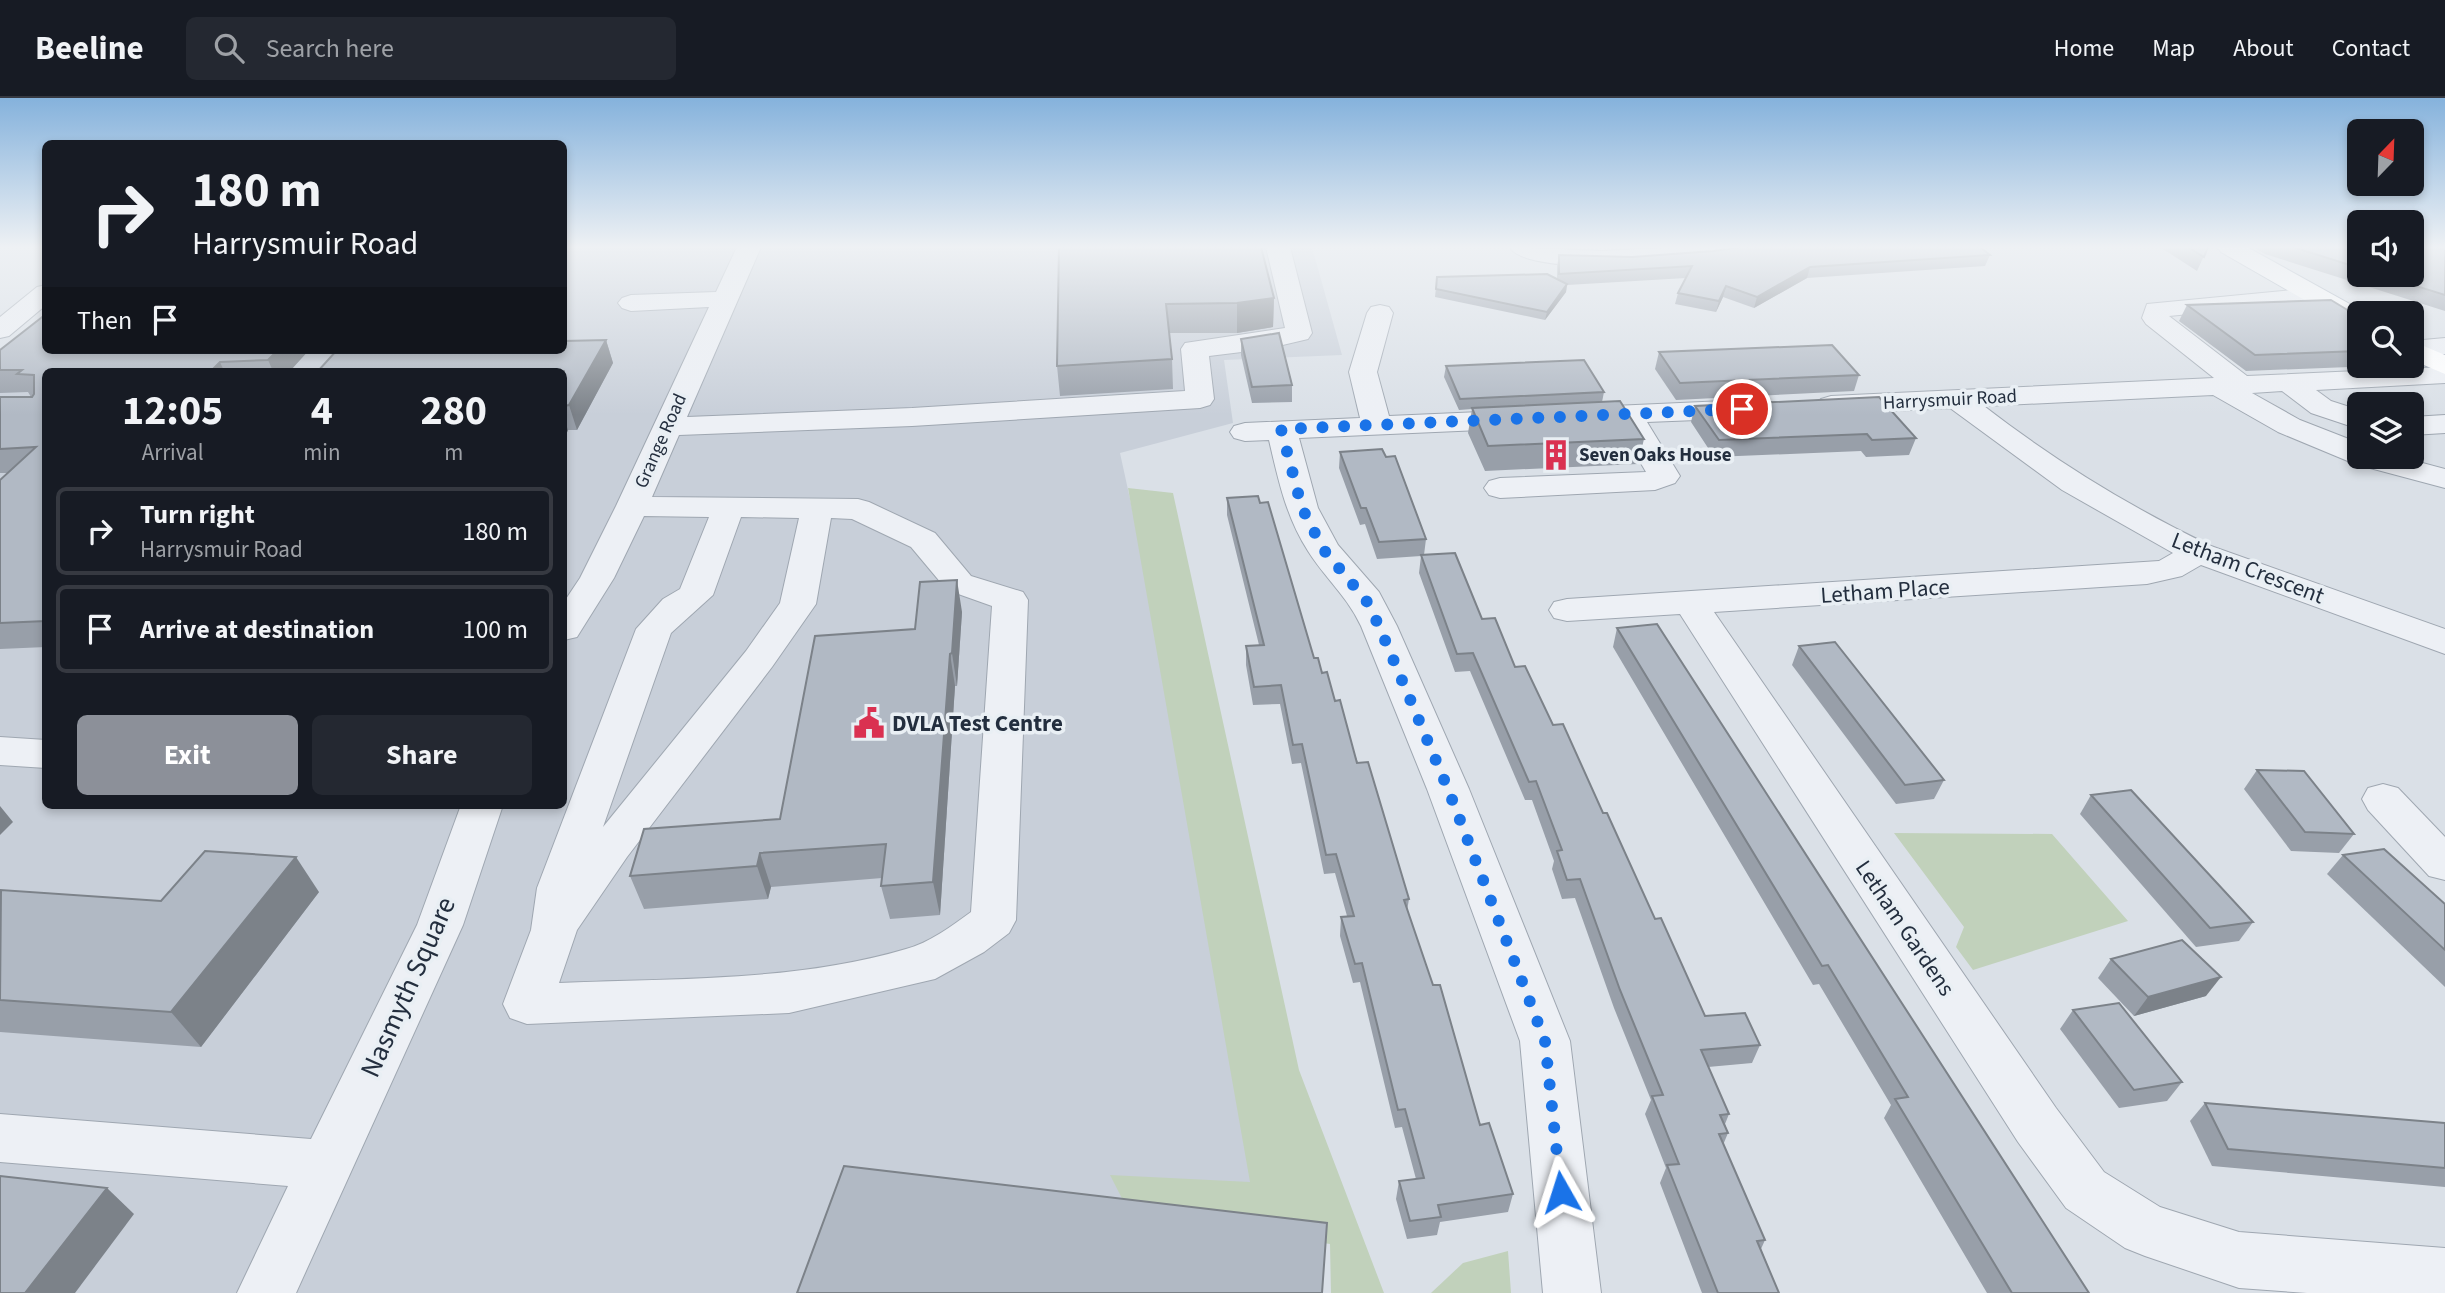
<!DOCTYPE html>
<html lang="en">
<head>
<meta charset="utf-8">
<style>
  body { margin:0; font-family:"Source Sans 3",sans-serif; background:#242831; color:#f1f3f6; height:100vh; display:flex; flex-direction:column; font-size:26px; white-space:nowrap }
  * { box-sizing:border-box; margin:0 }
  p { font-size:23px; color:#9ea1a6 }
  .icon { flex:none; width:38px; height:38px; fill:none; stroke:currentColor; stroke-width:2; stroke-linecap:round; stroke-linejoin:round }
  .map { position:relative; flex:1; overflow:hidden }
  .details { position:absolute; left:42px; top:270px; width:525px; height:441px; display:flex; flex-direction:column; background:#171b24; border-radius:10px; box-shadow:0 4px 10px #0003 }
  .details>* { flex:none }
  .guide { position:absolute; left:42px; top:42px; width:525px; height:214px; border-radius:10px; box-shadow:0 4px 10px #0003; background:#171b24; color:#f1f3f6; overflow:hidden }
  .needle { width:46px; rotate:23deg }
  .buttons { position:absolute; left:2347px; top:21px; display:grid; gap:14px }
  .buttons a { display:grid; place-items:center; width:77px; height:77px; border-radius:10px; background:#171b24; box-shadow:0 4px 10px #0003; font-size:35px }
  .pin { position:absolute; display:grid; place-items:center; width:60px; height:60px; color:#fff; margin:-30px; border:4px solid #fff; border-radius:50%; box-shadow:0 2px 7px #0007 }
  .me { position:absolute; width:77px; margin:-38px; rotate:354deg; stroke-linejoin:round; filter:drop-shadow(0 0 5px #0008) }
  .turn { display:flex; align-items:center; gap:24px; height:147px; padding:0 35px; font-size:32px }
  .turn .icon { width:91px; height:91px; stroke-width:2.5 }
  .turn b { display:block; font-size:49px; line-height:60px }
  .then { display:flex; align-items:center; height:66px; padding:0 35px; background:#0003; gap:14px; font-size:26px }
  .eta { display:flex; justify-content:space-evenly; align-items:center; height:119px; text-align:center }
  .eta b { font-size:42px; font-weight:700; line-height:49px }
  .action { display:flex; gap:14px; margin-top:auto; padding:14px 35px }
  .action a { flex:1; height:80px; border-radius:10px; background:#8c9099; color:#fff; font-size:28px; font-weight:700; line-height:80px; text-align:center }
  .action a+a { background:#242831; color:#f1f3f6 }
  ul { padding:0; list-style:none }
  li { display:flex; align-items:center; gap:21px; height:88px; margin:0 14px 10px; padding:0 21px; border:4px solid #363941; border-radius:10px }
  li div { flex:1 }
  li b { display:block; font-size:26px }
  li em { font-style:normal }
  header { display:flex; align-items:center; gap:42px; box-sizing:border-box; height:98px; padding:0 35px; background:#171b24; border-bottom:2px solid #363941 }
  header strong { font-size:33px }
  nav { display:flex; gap:38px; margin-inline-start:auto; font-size:24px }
  .search { width:490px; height:63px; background:#242831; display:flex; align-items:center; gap:18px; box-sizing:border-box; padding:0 24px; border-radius:10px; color:#9ea1a6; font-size:26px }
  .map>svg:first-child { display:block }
</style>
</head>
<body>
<header>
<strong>Beeline</strong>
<div class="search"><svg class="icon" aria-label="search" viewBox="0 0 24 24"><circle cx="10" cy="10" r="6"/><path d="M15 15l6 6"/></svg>Search here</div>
<nav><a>Home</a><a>Map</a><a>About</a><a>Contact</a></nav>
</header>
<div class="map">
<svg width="2445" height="1195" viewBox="0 0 2445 1195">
  <rect width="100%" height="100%" fill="#dae0e7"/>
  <path fill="#c8cfd9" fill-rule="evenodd" d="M564,149h748l30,108 -118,5 9,63 -113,30 157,721 41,119h-1318v-917l46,-26h518zM46,273h518v434h-518z"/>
  <g fill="#c1d1bb">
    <path d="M1128,390l45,5 126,577 85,223h-53l-1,-49 -200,-30 -20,-39 140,7z"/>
    <path d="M1894,735l158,1 76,87 -155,49 -17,-23 8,-20z"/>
    <path d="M1508,1153l3,42h-80l32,-30z"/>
  </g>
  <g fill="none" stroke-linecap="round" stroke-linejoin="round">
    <defs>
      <g id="minor">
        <path d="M737,149h24l-74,170 225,-9 273,-17 -4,-42 4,-6 100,-15 -19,-81h24l22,86 -4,6 -42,10 -57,7 5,43 -4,6 -10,3 -288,18 -233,9 -27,62 206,2 11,3 66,31 36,43 52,16 5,8 -12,320 -7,13 -25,19 -49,27 -146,34 -262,11 -17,-6 -7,-14 28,-74 6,-42 99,-259 27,-30 17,-10 29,-72 -65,-1 -30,62 -32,51 -5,8 -13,3v-38l16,-24 36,-72 93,-199 -78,4 -9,-3 -4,-5 4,-5 9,-3 85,-3zM741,419l58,1 -19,85 -34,48 -143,176 68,-194 42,-38zM831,420l21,1 59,28 36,43 45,16 -21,306c-19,14 -42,31 -65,37 -112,33 -232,29 -347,34l18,-53 50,-73 145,-190 44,-63z"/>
        <path d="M1509,149l93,4 79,-4h96l-4,5 -8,2c-43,4 -232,28 -256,-7z"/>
        <path d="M46,187v20l-37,31 -9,2v-21l37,-30z"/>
        <path d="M2313,190l9,3 4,5 -4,5 -153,15 78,60 198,-9v16l-129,7 15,11 28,9v19l-48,-16 -29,-22 -30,2 48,27 59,23v14h41l45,12v19l-90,-24 -77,-32 -65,-37 -229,11c71,55 146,101 227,140l234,83v25l-244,-89 -19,11 -35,8 -433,28 342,496 48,64 56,35 79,25 206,16v45h-138l-68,-5 -94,-32 -20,-8 -59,-40 -48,-66 -338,-528 -113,7 -13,-3 -5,-8 5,-8 13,-3 592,-38 14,-8 -111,-63 -112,-82 -119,6 -10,-3 -5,-6 5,-6 10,-3 383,-18 -68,-54 -4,-6 5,-14z"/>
        <path d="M1380,207l9,2 4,6 -16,59 12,44 358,-16 10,3 5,6 -5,6 -10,3 -100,4 33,54 -5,7 -20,7 -155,8 -11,-3 -5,-7 5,-7 11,-3 146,-6 -28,-48 -319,14 19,70 20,37 41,47 18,34 72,163 101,252 31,252h-58l-23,-252 -93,-252 -66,-163c-14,-30 -36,-48 -53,-75 -22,-34 -30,-72 -39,-111l-24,1 -11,-3 -4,-6 4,-6 11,-3 115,-5 -11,-46 18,-59 4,-6z"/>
        <path d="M2445,240v16l-33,3v-16z"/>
        <path d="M2445,317v18l-33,2v-18z"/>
        <path d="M0,639l46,3v28l-46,-3z"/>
        <path d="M2383,686l15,4 47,49v43l-16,-4 -61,-66 -6,-11 6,-11z"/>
        <path d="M461,707h42l-40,120 -167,368h-59l51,-107 -288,-24v-48l311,25 106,-214z"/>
      </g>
      <g id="major">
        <path d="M2217,149h30l119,66h-7v15l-9,-2 -129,-74z"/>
        <path d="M2412,243l33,14v19l-33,-14z"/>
      </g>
    </defs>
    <use href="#minor" stroke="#9fa7b1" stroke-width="2"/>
    <use href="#major" stroke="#99a4b3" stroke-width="2"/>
    <use href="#minor" fill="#edf0f5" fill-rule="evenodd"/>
    <use href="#major" fill="#fff" fill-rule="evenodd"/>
  </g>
  <g fill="#989fa9">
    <path d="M1059,149l215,51 -1,29 -36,6h-68l3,26 1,30 -113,7 -3,-30z"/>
    <path d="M1579,149h43l-20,1z"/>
    <path d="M2160,149h48l-11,24z"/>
    <path d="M2253,149h106v28h53l33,-28v64l-180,-57z"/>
    <path d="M1713,153l277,4 -5,11 -178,12 -53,30 -31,-11 -7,15 -41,-8 3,-11 8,-15 -119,7 -1,7 -21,28 -110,-23 2,-20 120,2v-13l2,-11 73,2z"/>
    <path d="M2187,207l172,12v49h16l-129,5 -67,-50z"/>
    <path d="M1241,241l51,46v17l-40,1 -11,-48z"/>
    <path d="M606,242l7,23 -36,67h-9l-4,9v-68z"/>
    <path d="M0,252h309l-19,21h-244v276l-46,2v-169l8,-7h-8v-76h31l-3,-5 -28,1z"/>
    <path d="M1659,254l200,23 -5,16 -178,9 -21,-31z"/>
    <path d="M1446,268l158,26 -2,10 42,37 -6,25 -153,7 -17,-38 4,-24 -13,1 -15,-33z"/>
    <path d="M1695,308l221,32 -7,17 -43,2 -5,-6 -147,6 -23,-35z"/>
    <path d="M1340,354l86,87 -2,16 58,64 33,48 38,58 50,88 52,106 50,97 55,29 -8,18 -44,4 21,47 -4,10 3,9 -5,12 42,95 -4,9 18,44h-77l-42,-110 6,-15 -21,-54 6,-14 -37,-92 -39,-110 -13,1 -10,-30 2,-8 -22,-61h-7l-55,-129 -15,1 -36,-99 2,-17 -44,3 -12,-35 -5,1 -21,-57z"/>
    <path d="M1227,400l33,5 54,155 21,43 74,198 -2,12 73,214 33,69 -5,18 -68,10 -3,13 -30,4 -11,-40 3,-18 17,-2 -14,-52 -7,1 -35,-146 -7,1 -13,-47 1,-19 6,-1 -12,-43 -11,1 -23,-111 -9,1 -12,-60 -27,1 -7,-40v-19l13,-1 -32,-130z"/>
    <path d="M962,514l-5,74h-2l-15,229 -50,4 -9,-33 1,-8 -111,9 -3,12 -124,10 -14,-33 150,-57 135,-190z"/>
    <path d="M1617,530l472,665h-102l-103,-175 7,-13 -72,-121 -6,1 -200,-338z"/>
    <path d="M1799,548l145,134 -10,19 -38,5 -104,-139z"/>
    <path d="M2257,672l97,64 -15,19 -48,-2 -47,-62z"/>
    <path d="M2091,697l162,127 -14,19 -43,6 -116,-133z"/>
    <path d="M2343,757l102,49v83l-118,-113z"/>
    <path d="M0,793l161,10 158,-9 -118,155 -201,-15z"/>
    <path d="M2111,861l95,37 -72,20 -36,-38z"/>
    <path d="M2073,912l109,72 -15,19 -48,7 -59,-79z"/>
    <path d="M2205,1005l240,20v64l-233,-21 -22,-45z"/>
  </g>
  <g fill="#7c8289">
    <path d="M1810,169l-3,11 -53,30 3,-11z"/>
    <path d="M1567,186l-1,8 -21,28 2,-8z"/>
    <path d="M1726,188l-3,11 -7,15 3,-11z"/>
    <path d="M1274,200l-1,29 -36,6v-30z"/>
    <path d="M606,242l7,23 -36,67 -8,-25z"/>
    <path d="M278,252h31l-19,21h-17l-5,-11z"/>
    <path d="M220,264l4,9h-13z"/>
    <path d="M564,320l4,12 -4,9z"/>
    <path d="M957,482l5,32 -5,74 -5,-33z"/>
    <path d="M950,556l5,32 -15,229 -7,-33z"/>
    <path d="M0,708l13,16 -13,13z"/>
    <path d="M760,755l11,34 -3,12 -11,-33z"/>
    <path d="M296,759l23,35 -118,155 -30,-35z"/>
    <path d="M2221,879l-15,19 -72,20 14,-19z"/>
    <path d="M107,1090l27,26 -59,79h-50z"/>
  </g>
  <g fill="#b1b9c4" stroke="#7c8289" stroke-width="2">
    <path d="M1059,149h202l13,51 -37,5 -71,1 6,55 -115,7z"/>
    <path d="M1744,149h236l10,8 -180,12 -53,30 -31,-11 -7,15 -41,-8 14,-27 -133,8v-19l73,2 81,-6z"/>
    <path d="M2188,149h20l-4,10z"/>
    <path d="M2293,149h66v21z"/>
    <path d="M2412,149h33v48l-64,-20h31z"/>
    <path d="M1547,176l20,10 -20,28 -111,-23 1,-12z"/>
    <path d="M2331,202l28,17v34l-104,4 -68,-50z"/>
    <path d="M46,216v36h232l-10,10 -48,2 -9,9h-165v250l-46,2v-143l36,-33 -36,2v-52h32l2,-3v-19l-17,-1 5,-4h-22v-20z"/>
    <path d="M1279,235l13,52 -40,2 -11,-48z"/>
    <path d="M606,242l-37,65 -5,1v-35h-246l19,-21h227v-9z"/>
    <path d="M1832,247l27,30 -179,8 -21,-31z"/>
    <path d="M1584,262l20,32 -144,7 -14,-33z"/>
    <path d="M1879,299l37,41 -44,2 -5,-6 -148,6 -24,-34z"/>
    <path d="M1620,303l24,38 -156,7 -16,-38z"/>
    <path d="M1382,351l4,8 9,-1 31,83 -47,3 -13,-34h-5l-21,-56z"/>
    <path d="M1258,398l2,7 8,-1 46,156h4l4,15 5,-1 8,29 5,-1 17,63 11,-1 41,137 -5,1 29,85h7l40,140 9,-2 24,71 -75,11 3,12 -31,4 -11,-40 25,-3 -19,-69 -7,1 -36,-147 -7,1 -14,-47 13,-1 -18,-62 -10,1 -24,-111 -9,1 -12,-60 -27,2 -8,-41 18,-1 -37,-147z"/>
    <path d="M1455,455l27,66 13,-1 20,49 10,-1 28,59 10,-1 40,89h4l48,106 6,-1 44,98 40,-3 15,32 -59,5 28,64 -9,1 8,18 -9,1 46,106 -8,1 22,52h-61l-51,-128 12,-1 -27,-68 11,-1 -43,-105 -40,-111 -13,1 -10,-29 5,-1 -26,-69 -7,1 -56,-129 -16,1 -36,-99z"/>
    <path d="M957,482l-5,73 -2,1 -17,228 -52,4 5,-42 -126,9 -3,13 -127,10 14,-47 136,-10 35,-183 100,-7 5,-47z"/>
    <path d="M1657,526l432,669h-77l-117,-194 13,-2 -80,-132 -6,1 -205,-338z"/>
    <path d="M1835,544l109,138 -39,5 -106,-139z"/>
    <path d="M2257,672l47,1 50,63 -49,-2z"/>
    <path d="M2131,692l122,132 -43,6 -119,-133z"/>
    <path d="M2384,751l61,55v46l-102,-95z"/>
    <path d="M205,753l91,6 -125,155 -171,-12 1,-110 160,11z"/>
    <path d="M2182,842l39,37 -73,20 -37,-38z"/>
    <path d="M2119,905l63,79 -48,8 -61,-80z"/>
    <path d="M2205,1005l240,20v45l-217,-19z"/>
    <path d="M844,1068l483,57 -5,70h-525z"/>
    <path d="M0,1078l107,12 -82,105h-25z"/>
  </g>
  <linearGradient id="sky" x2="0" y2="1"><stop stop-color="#85b2dc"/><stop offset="0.47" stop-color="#eef1f4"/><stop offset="1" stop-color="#eef1f4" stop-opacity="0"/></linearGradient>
  <rect width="2445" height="317" fill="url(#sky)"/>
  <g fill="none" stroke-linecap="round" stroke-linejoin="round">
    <path stroke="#1a73e8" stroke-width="12" stroke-dasharray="0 21.6" d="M1561,1094l-16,-151 -97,-252 -69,-163 -13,-26 -43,-51 -21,-41 -21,-79 461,-20"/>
  </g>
  <defs>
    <symbol id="building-bare" viewBox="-9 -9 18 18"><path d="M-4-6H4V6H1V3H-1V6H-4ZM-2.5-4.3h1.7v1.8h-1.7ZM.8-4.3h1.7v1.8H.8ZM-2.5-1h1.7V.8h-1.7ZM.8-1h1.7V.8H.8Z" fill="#da3151" stroke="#e9eff4" stroke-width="2.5" paint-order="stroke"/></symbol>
    <symbol id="civic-bare" viewBox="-9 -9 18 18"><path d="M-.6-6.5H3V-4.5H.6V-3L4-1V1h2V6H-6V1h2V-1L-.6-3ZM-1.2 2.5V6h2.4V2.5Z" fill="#da3151" stroke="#e9eff4" stroke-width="2.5" paint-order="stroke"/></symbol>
  </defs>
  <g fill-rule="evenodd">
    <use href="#building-bare" x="1534" y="335" width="44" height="44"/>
    <use href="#civic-bare" x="847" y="603" width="44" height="44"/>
  </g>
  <g text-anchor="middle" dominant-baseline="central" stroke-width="7" stroke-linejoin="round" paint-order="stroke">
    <g font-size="19" fill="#232e3e" stroke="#e9eff4">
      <text transform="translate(1950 302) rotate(-3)">Harrysmuir Road</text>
      <text transform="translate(661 343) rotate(-66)">Grange Road</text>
    </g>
    <g font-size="19" font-weight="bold" fill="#232e3e" stroke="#e9eff4" text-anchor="start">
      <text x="1579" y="357">Seven Oaks House</text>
    </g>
    <g font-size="23" fill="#232e3e" stroke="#e9eff4">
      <text transform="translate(2248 470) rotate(21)">Letham Crescent</text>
      <text transform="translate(1885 493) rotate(-4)">Letham Place</text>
      <text transform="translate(1905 830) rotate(56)">Letham Gardens</text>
    </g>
    <g font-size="23" font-weight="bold" fill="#232e3e" stroke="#e9eff4" text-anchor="start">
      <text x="892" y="625">DVLA Test Centre</text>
    </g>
    <g font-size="28" fill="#232e3e" stroke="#e9eff4">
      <text transform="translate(408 889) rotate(-66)">Nasmyth Square</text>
    </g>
  </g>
</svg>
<div class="buttons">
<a><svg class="needle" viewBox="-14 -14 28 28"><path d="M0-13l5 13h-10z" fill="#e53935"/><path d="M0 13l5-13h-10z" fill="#9ea1a6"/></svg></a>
<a><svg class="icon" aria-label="sound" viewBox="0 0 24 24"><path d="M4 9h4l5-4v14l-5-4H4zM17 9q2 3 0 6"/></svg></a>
<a><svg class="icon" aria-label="search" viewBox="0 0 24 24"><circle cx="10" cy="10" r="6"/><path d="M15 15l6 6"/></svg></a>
<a><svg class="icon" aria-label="layers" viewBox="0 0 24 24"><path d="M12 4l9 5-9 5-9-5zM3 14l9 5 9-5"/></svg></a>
</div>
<div class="pin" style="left:1742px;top:311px;background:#d93025"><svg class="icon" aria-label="arrive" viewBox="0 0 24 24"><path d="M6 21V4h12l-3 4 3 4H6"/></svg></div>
<svg class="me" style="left:1561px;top:1094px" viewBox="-20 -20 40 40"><path d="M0-17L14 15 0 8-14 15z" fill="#1a73e8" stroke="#fff" stroke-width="4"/></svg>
<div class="guide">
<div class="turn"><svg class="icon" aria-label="right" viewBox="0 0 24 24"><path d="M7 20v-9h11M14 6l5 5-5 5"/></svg><div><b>180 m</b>Harrysmuir Road</div></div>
<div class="then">Then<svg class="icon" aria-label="arrive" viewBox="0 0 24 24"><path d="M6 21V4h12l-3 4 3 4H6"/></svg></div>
</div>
<section class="details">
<div class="eta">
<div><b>12:05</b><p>Arrival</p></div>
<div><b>4</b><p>min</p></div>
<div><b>280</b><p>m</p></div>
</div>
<ul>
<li><svg class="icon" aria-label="right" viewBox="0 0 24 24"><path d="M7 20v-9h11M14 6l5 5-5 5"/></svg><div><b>Turn right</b><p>Harrysmuir Road</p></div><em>180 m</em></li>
<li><svg class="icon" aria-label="arrive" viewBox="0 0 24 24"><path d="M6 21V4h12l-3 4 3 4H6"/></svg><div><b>Arrive at destination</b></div><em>100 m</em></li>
</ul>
<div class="action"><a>Exit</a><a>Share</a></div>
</section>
</div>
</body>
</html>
